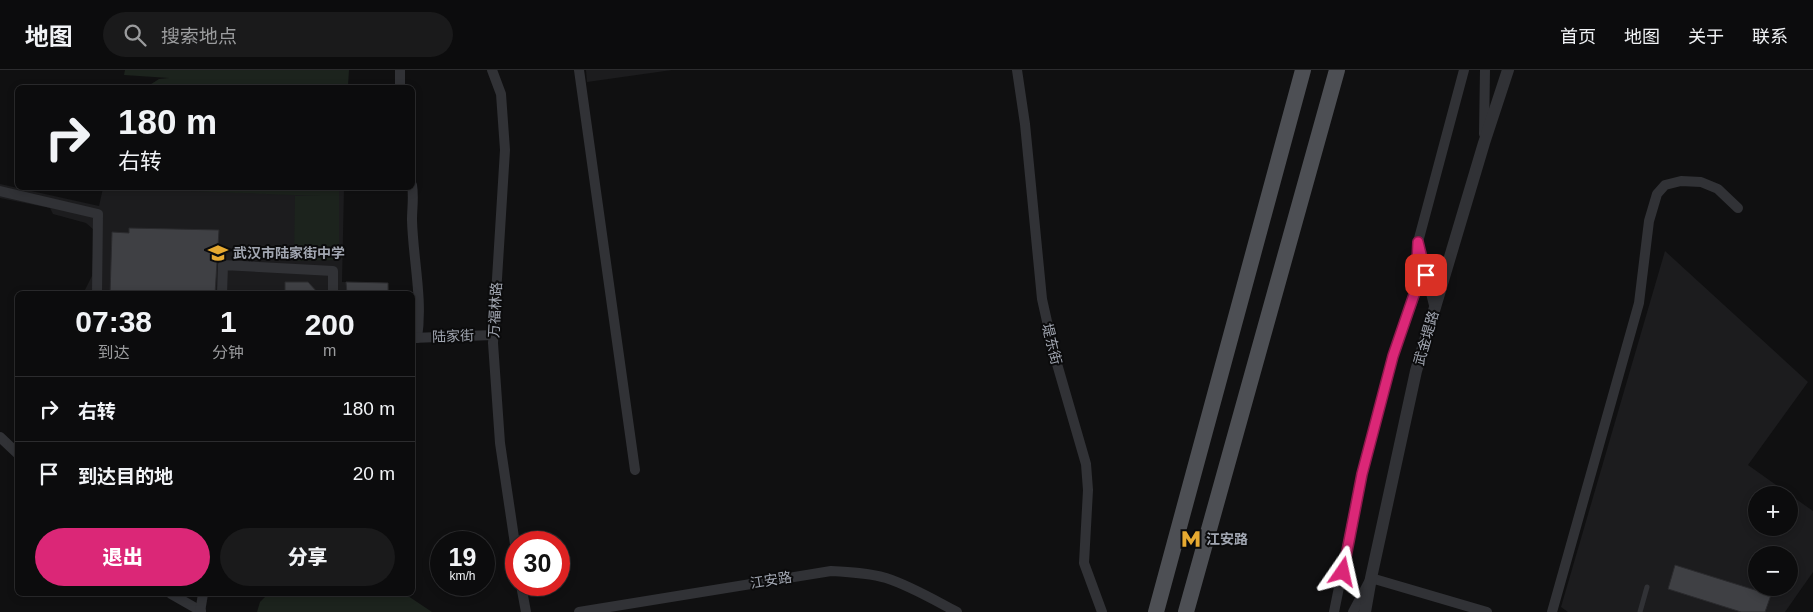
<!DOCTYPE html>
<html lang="zh">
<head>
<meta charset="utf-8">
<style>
  body { margin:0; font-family:Arial,"Noto Sans SC",sans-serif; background:#1a1a1b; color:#f1f3f6; height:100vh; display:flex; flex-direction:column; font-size:19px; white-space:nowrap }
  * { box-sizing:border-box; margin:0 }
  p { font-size:16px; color:#9a9b9d }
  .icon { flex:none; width:28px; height:28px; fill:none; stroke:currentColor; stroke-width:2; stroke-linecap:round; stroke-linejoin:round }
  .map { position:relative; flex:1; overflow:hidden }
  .sheet { position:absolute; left:15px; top:221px; width:400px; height:305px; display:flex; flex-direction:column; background:#0c0c0d; border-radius:8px; box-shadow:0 2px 8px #0003,0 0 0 1px #2c2c2e }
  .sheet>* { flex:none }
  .banner { position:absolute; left:15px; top:15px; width:400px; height:105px; border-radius:8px; box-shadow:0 2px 8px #0003,0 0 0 1px #2c2c2e; background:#0c0c0d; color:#f1f3f6; overflow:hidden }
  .controls { position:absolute; left:1748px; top:416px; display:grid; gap:10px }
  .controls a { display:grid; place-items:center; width:50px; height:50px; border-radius:50%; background:#0c0c0d; box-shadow:0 2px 8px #0003,0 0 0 1px #2c2c2e; font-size:25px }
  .speed { position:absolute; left:430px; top:461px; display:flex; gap:10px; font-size:25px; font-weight:700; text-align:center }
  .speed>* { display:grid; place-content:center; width:65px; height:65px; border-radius:50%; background:#0c0c0d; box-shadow:0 2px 8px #0003,0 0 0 1px #2c2c2e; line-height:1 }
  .speed small { font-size:12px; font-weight:400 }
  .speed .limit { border:8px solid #d22; background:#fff; color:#111 }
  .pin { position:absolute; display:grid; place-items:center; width:42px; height:42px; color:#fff; margin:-21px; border-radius:10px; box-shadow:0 2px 8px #0006 }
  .me { position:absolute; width:55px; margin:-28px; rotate:11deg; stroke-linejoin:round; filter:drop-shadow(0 0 4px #0008) }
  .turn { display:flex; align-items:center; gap:18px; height:105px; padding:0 20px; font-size:22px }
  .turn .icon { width:65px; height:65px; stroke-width:2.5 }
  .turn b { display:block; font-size:35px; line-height:42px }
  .eta { display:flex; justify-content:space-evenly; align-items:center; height:85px; text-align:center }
  .eta b { font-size:30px; font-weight:800; line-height:35px }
  .button { display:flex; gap:10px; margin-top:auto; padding:10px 20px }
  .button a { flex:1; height:58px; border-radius:30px; background:#db2777; color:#fff; font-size:20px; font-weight:800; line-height:58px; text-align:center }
  .button a+a { background:#1a1a1b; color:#f1f3f6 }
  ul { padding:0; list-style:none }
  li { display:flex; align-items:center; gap:15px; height:65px; padding:0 20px; border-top:1px solid #2c2c2e }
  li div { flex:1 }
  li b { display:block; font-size:19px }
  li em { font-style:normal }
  header { display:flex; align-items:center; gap:30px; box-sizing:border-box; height:70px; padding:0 25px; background:#0c0c0d; border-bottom:1px solid #2c2c2e }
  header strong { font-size:24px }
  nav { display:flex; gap:28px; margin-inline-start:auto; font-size:18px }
  .search { width:350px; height:45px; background:#1a1a1b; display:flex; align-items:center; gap:12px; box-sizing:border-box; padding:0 18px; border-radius:28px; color:#9a9b9d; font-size:19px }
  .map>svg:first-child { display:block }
</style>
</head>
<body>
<header>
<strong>地图</strong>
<div class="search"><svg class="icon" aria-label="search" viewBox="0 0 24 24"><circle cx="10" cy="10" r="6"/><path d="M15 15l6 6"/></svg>搜索地点</div>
<nav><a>首页</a><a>地图</a><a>关于</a><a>联系</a></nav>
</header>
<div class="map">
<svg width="1813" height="542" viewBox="0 0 1813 542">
  <rect width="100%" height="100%" fill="#101011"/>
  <g fill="#1c1c1e" fill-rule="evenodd">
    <path d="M586,0h86l-85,12z"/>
    <path d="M0,114l99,22 4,-18h241l-2,94 46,1 1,11h-306l9,-18 2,-46 -8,-7 -33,-9 -3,-6 -50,-10z"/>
    <path d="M1665,181l143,131 -60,83 65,46v61l-28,40h-217l-7,-5zM1756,425h33v33h-33zM1756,485h33v33h-33z"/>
  </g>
  <g fill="#1c231d">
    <path d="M125,0h224l-1,16 -49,-2 8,3 -162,1 14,-9 10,-1 -45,-3z"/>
    <path d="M113,118h226v72l-45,1 1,-65h25z"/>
    <path d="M268,524h137l27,18h-175l3,-10z"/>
  </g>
  <g fill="#3f4044" stroke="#2a2a2d">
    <path d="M129,158l90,2 -4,64h-105l2,-62 17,1z"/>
    <path d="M285,212h23l11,12h-34z"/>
    <path d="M346,212l42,1v11h-41z"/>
    <path d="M1675,495l96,30 -6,17h-24l-73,-23z"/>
  </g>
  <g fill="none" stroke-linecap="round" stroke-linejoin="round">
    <path stroke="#313236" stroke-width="5" d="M1640,542l7,-25"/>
    <g stroke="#313236" stroke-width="10">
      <path d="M400,0v18"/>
      <path d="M492,0l9,24 4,56 -12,193 7,100 16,108"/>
      <path d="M579,0l56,400"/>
      <path d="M1017,0l8,54 17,175 13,58 31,107 2,26 -4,73 18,49"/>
      <path d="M1484,64l1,-64"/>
      <path d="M412,115c2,12 0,23 0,35 1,39 11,79 5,118"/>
      <path d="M0,121l98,23 -1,80"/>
      <path d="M222,224l1,-29 110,6v23"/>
      <path d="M1435,239l-17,-67 46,-172"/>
      <path d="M412,268l81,-3"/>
      <path d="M0,367l18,17"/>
      <path d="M521,515l5,27"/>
      <path d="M171,524l30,17"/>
      <path d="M200,542l3,-18"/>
      <path d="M579,542l252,-41c19,1 38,2 55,7 25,8 48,22 71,34"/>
      <path d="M1334,542l28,-138 31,-118 24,-67 1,-47"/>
      <path d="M1353,542l18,-34 116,34"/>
      <path d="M1552,542l87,-309 10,-82 8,-27 8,-9 16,-4 20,1 17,7 20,19"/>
    </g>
    <path stroke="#313236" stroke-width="12" d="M1365,542l6,-34 45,-207 68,-228 24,-73"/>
    <g stroke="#4d4f54" stroke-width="16">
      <path d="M1156,542l147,-542"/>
      <path d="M1186,542l151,-542"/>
    </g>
  </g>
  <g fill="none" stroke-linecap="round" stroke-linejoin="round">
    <defs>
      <path id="route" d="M1343,502l19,-98 31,-118 23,-67 2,-47 8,33"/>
    </defs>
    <use href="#route" stroke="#8e194d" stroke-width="12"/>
    <use href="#route" stroke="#db2777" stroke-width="9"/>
  </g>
  <defs>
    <symbol id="school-bare" viewBox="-9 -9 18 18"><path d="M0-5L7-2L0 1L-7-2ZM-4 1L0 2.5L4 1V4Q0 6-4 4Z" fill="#e7aa31" stroke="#0b0b0c" stroke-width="2.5" paint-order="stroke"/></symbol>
    <symbol id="metro-bare" viewBox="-9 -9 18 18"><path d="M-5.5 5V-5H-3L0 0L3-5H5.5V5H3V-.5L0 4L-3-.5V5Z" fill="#e7aa31" stroke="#0b0b0c" stroke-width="2.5" paint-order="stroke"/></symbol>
  </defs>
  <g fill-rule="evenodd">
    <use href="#school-bare" x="204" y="169" width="28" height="28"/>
    <use href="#metro-bare" x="1177" y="455" width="28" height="28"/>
  </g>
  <g text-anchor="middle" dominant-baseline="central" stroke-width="4" stroke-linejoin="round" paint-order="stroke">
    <g font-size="14" font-weight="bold" fill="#a1a6b1" stroke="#0b0b0c" text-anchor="start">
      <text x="233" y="183">武汉市陆家街中学</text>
      <text x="1206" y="469">江安路</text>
    </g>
    <g font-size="14" fill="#a1a6b1" stroke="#0b0b0c">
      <text transform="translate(495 240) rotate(-87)">万福林路</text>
      <text transform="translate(453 266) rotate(-2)">陆家街</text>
      <text transform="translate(1426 268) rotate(-74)">武金堤路</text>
      <text transform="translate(1052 274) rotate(76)">堤东街</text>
      <text transform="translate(771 510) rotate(-9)">江安路</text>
    </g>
  </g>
</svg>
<div class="controls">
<a>+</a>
<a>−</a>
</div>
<div class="speed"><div>19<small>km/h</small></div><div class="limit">30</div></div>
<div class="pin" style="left:1426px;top:205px;background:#d93025"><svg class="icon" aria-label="arrive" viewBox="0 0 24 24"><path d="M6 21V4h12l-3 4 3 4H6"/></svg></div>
<svg class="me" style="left:1343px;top:502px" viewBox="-20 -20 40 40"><path d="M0-17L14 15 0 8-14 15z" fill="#db2777" stroke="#fff" stroke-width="4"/></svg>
<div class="banner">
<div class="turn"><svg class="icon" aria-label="right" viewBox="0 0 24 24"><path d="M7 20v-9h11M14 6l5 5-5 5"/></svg><div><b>180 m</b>右转</div></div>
</div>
<section class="sheet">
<div class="eta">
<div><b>07:38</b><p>到达</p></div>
<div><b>1</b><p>分钟</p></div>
<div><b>200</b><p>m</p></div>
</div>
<ul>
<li><svg class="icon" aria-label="right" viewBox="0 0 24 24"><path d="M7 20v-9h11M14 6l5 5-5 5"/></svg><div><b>右转</b></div><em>180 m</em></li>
<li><svg class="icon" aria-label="arrive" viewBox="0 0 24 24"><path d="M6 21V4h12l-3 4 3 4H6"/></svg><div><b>到达目的地</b></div><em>20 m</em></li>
</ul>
<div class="button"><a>退出</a><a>分享</a></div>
</section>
</div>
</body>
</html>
